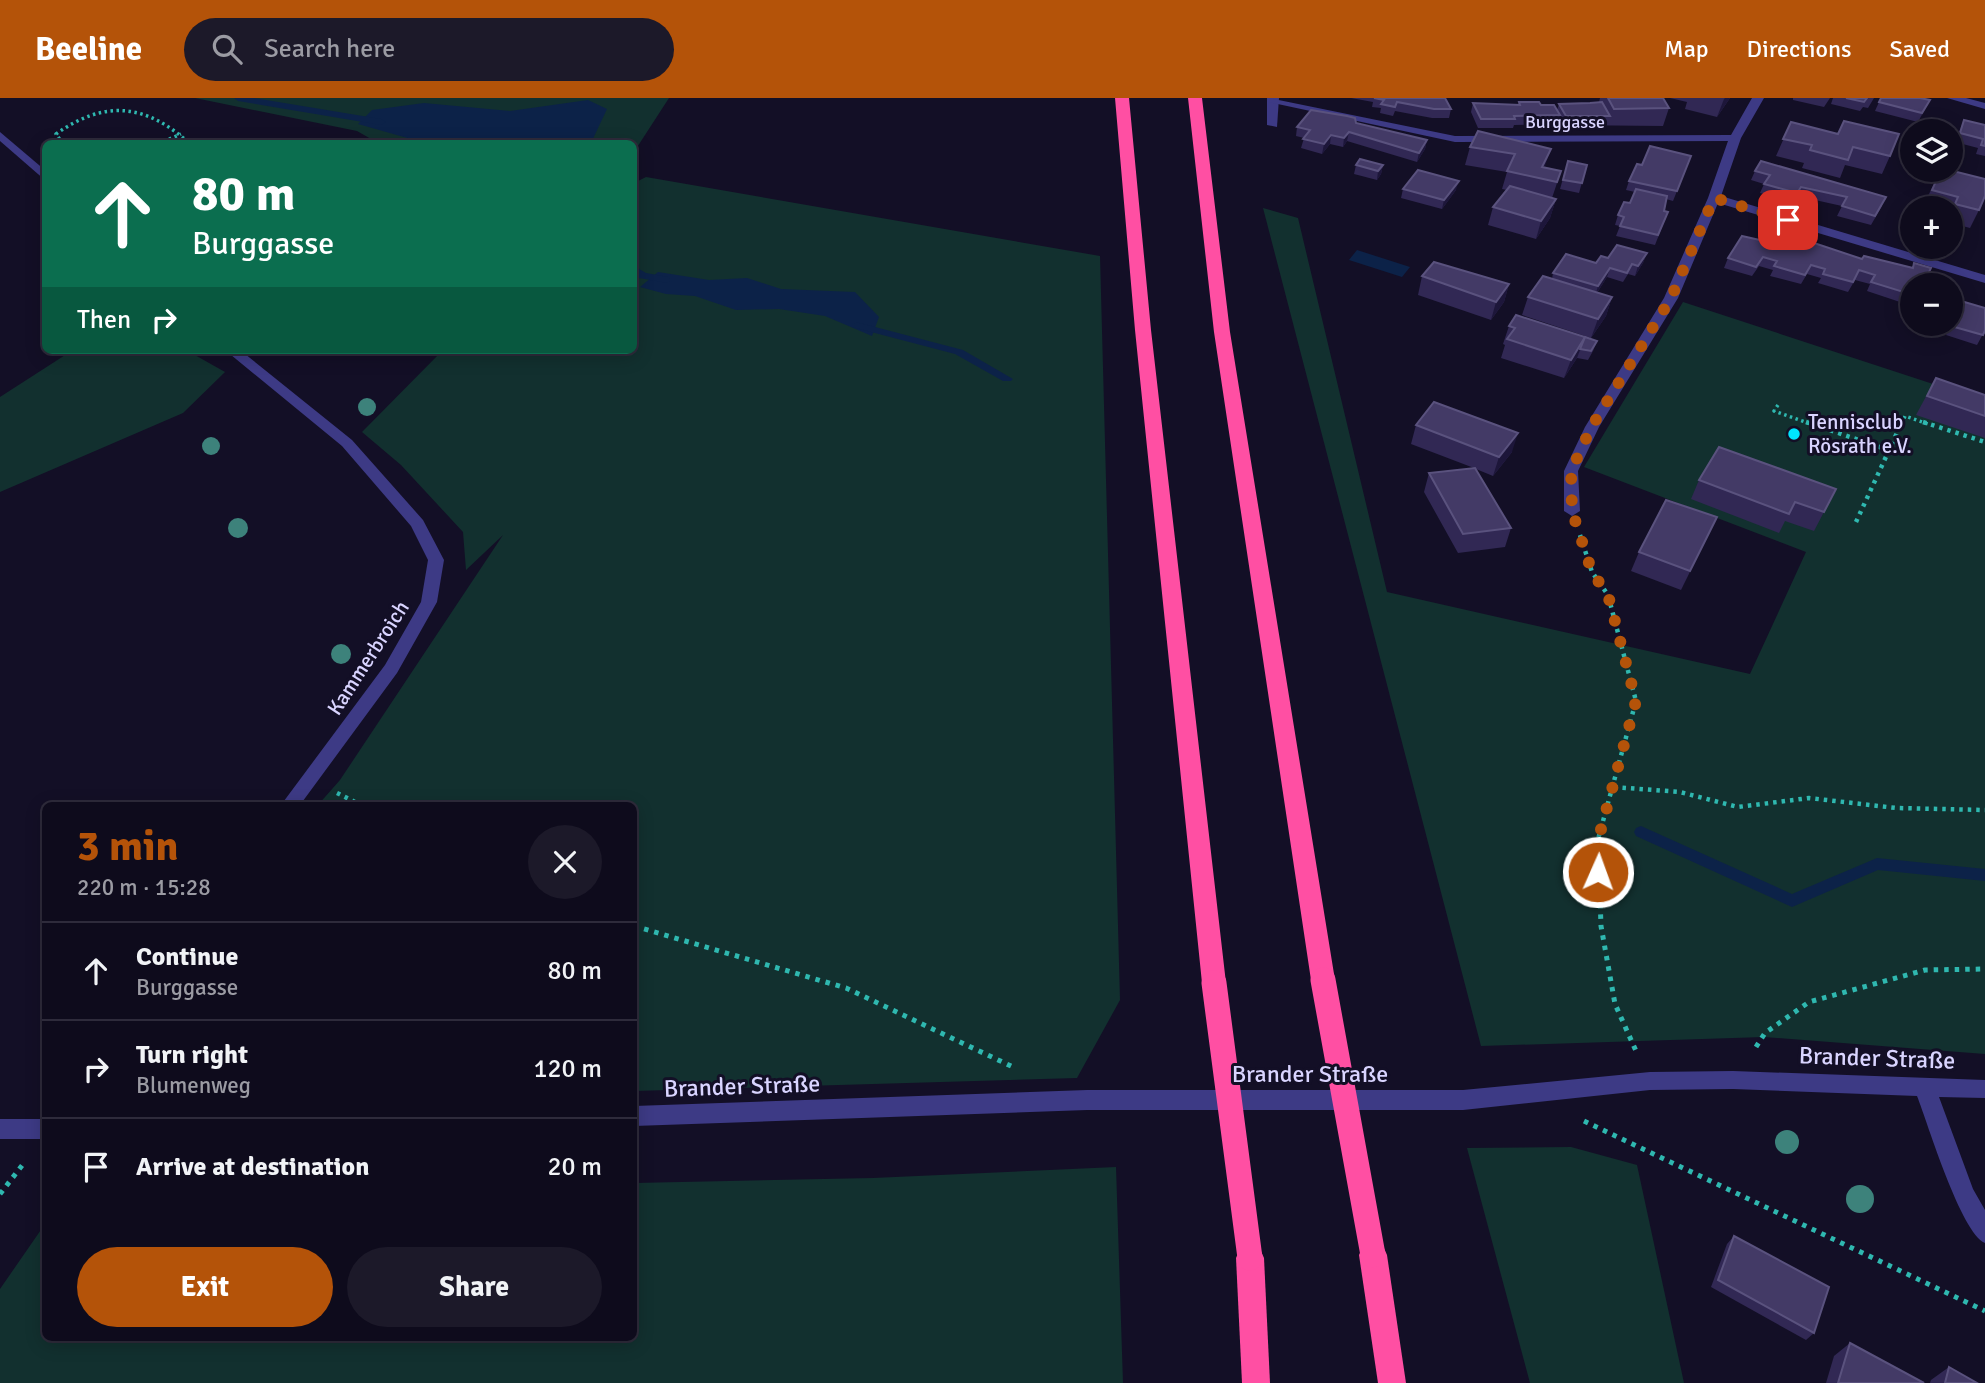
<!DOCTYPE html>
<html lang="en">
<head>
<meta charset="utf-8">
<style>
  body { margin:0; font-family:Signika,sans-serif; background:#1c1929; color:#f1f3f6; height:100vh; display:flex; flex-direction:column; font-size:26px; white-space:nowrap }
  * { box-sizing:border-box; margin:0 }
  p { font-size:23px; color:#9b9ba3 }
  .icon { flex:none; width:38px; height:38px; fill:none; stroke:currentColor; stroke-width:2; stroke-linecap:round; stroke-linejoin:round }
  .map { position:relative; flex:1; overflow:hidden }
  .drawer { position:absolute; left:42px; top:704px; width:595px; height:539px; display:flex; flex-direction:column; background:#0e0b1c; border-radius:10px; box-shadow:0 4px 18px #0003,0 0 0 2px #2e2b3b }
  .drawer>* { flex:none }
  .top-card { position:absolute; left:42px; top:42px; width:595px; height:214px; border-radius:10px; box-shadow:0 4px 18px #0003,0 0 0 2px #2e2b3b; background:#0b6e4f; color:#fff; overflow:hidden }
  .fabs { position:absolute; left:1900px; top:21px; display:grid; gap:14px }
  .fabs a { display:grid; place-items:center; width:63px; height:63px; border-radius:50%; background:#0e0b1c; box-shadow:0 4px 18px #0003,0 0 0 2px #2e2b3b; font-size:35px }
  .pin { position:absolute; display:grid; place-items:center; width:60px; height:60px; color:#fff; margin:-30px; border-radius:14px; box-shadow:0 4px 10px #0006 }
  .me { position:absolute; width:77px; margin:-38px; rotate:2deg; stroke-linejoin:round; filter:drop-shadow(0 0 5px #0008) }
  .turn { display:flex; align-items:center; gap:24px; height:147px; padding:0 35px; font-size:32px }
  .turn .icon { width:91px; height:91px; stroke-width:2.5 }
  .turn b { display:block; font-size:49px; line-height:60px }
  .then { display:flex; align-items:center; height:66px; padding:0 35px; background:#0003; gap:14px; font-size:26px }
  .round { display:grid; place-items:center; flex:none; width:74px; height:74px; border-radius:37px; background:#1c1929 }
  .headline { display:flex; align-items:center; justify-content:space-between; height:119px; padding:0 35px }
  h1 { font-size:42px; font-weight:700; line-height:52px; color:#b45309 }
  .action { display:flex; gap:14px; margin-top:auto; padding:14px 35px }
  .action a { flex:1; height:80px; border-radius:42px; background:#b45309; color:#fff; font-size:28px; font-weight:700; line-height:80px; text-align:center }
  .action a+a { background:#1c1929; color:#f1f3f6 }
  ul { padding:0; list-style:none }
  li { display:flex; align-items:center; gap:21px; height:98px; padding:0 35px; border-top:2px solid #2e2b3b }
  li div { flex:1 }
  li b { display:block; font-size:26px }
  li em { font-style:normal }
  header { display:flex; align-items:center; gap:42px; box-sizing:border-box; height:98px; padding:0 35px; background:#b45309; color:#fff }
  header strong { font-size:33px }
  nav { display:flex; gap:38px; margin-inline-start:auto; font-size:24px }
  .search { width:490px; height:63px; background:#1c1929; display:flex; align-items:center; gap:18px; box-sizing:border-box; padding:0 24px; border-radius:38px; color:#9b9ba3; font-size:26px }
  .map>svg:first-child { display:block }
</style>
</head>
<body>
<header>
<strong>Beeline</strong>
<div class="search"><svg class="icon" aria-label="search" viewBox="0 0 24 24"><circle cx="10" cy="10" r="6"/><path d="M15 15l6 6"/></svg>Search here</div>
<nav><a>Map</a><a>Directions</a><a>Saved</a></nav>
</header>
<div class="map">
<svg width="1985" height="1285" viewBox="0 0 1985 1285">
  <rect width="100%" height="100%" fill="#130f26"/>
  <g fill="#12302f">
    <path d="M195,0h474l-35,54v-8l-256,-1 -21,-12z"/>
    <path d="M646,79l454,79 20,744 -43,78 -443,13v-286h-316l22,-25 163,-245 -37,35 -3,-38 -62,-67 -39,-33 81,-82h191v-167z"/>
    <path d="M1263,110l35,10 89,374 363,82 56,-122 -222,-85 99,-165 302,99v653l-221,-17 -283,9z"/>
    <path d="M73,252h113l39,22 -42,41 -183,79v-95z"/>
    <path d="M1571,1049l66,18 47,218h-154l-63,-235z"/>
    <path d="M1116,1069l7,216h-1123v-94l45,-65 1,113h588v-154l239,-5z"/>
  </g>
  <g fill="#0c2248">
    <path d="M588,2l19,9 -16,34h-166l-67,-19 14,-14 52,-7 86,8z"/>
    <path d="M1357,152l53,17 -8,10 -53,-17z"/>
    <path d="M658,174l51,8 38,-2 34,11 74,3 24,25 -7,19 -47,-20 -46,-7 -43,1 -41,-14 -29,-2 -26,-7z"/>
  </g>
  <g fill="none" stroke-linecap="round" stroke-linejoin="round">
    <g fill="#0c2248" fill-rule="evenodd">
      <path d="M234,0h20l127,21 5,3 -5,3 -143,-24z"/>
      <path d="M634,168l12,7 22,4 5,3 -5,3 -29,-5 -5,-4z"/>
      <path d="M856,224l107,28 50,29 -2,2h-8l-48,-27 -103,-27 -1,-2z"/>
      <path d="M1641,728l151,68 85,-36 108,11v12l-107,-11 -86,37 -156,-71 -2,-4 2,-4z"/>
    </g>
    <g stroke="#2fb8b0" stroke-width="3.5" stroke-dasharray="2.5 3.5" stroke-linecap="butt">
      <path d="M63,46l-7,-10c49,-35 91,-30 134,10"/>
      <path d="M158,46l23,-10"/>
      <path d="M1778,307l-4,6 37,13"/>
      <path d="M1902,326l3,-8 23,8"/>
    </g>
    <g stroke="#2fb8b0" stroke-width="4.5" stroke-dasharray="3.5 5" stroke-linecap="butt">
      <path d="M1806,324l82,28"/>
      <path d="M1923,324l62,20"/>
      <path d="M1856,424l46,-100"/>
      <path d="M1580,437l12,37 16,23 28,106 -39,142"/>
      <path d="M1614,689l66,5 58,15 71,-9 87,10 89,2"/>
      <path d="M337,695l24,12"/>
    </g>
    <g stroke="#2fb8b0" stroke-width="5" stroke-dasharray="4.5 6" stroke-linecap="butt">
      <path d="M1598,743l3,85 14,78 21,47"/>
      <path d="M634,828l212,62 167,79"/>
      <path d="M1756,949l9,-14 44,-31 116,-32 60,-1"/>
      <path d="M1584,1023l401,190"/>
      <path d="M0,1096l24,-31"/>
    </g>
    <path fill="#3d3a85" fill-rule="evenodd" d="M1267,0h12l-2,29 -10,-2z"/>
    <g fill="#3d3a85" fill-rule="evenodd">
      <path d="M1269,0l186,38 276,-1 21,-37h12l-23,40 -20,58 264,79v8l-267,-80 -40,95 -79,129 -21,44 2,40 -8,5 -8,-5v-40l21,-44 79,-129 44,-100 20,-57 -273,1 -182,-39 -4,-1z"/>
      <path d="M1947,0h19l19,5v6z"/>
      <path d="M0,34l46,39v10l-46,-40z"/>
      <path d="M225,252h15l112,90 71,80 21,40 -7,42 -40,71 -97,132h-19l104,-140 36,-63 7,-42 -17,-34 -69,-80z"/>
      <path d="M1733,973l252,9v18l-46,-1 34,92 12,21v33c-24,-10 -57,-119 -68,-147l-184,-7 -83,1 -187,20h-376l-453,16v-20l453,-16h376l187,-18z"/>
      <rect x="0" y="1021" width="46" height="20"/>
    </g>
    <g fill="#ff4fa3" fill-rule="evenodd">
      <path d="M1115,0h14l22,232 75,653 -4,7 -8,3 -8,-3 -4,-7 -67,-653z"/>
      <path d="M1188,0h14l28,234 105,648 -4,7 -8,3 -8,-3 -4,-7 -97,-648z"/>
      <path d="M1373,1144l10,4 4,9 19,128h-28l-19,-128 4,-9z"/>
      <path d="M1250,1147l10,4 4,9 6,125h-28l-6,-125 4,-9z"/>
    </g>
    <g stroke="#ff4fa3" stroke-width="25">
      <path d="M1323,882l50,275"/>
      <path d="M1214,885l36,275"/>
    </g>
  </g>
  <g fill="#3d827b">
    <circle cx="367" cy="309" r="9"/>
    <circle cx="211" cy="348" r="9"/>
    <circle cx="238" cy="430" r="10"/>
    <circle cx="341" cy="556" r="10"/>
    <circle cx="1787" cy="1044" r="12"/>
    <circle cx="1860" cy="1101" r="14"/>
  </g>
  <g fill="#312854">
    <path d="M1351,0h94l6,11 -2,9h-17l-37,-7 -2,5 -13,-3 1,-5 -9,-1 1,-5z"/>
    <path d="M1600,0h63l6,10 -6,18 -100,-1 -4,-7 -2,6 -43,1 -1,3h-35l-7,-16 2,-9 45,2 1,-3 22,3 16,5 2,-6 31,-1 9,-1z"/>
    <path d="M1670,0h60l-13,19 -32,-8 2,-7z"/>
    <path d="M1793,0h37l-6,9 -31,-7z"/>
    <path d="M1833,0h41l-6,10 -5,-1 -3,4 -29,-7z"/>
    <path d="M1879,4l46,7 -7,13 -43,-11z"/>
    <path d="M1964,22l21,5v31l-9,-2 2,-6 -23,-6z"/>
    <path d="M1791,24l99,34 -8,18 -37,-9 -5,13 -38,-10 2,-5 -28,-7z"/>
    <path d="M1356,25l71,17 -2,9 -8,13 -70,-21 -4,6 -13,-3 -8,10 -21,-6 3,-10 -8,-2 1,-9z"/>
    <path d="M1478,33l67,37 16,3 -9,27 4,1 -6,19 -14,21 -48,-14 5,-18 14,-17 -5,-1 5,-17 -42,-7 5,-18z"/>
    <path d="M1691,58l-18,45 -7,-2 -2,12 4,1 -13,33 -39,-9 4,-10 -5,-1 3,-10 12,-12 5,-11 -9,-2 3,-9 13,-16z"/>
    <path d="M1568,63l19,4 -8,28 -19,-4z"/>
    <path d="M1356,67h27l-2,9 -4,6 -23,-6z"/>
    <path d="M1941,72l38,40 -9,18 -19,-5v-15h-29z"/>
    <path d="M1755,73l127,35 -11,19 -34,-9 5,-10 -45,-10 -4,6 -33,-9 4,-9 -13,-4z"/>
    <path d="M1403,91l53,1 -14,19 -41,-11z"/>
    <path d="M1742,138l171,49 -1,21 -45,-15 3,-7 -15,-4 -7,12 -30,-9 3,-5 -14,-4 -6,10 -31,-8 3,-6 -14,-4 -7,10 -28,-8 4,-10z"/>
    <path d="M1647,155l-4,10 -8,13 -7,-2 -5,8 -16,-5 -10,16 15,4 -6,19 -15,22 -69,-23 6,-18 24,-18 1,-6 43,-10 12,-5z"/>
    <path d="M1422,178l87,8 -5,18 -13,18 -73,-25z"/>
    <path d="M1961,203l24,7v26h-2l-6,11 -31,-10z"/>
    <path d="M1509,228l88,15 -4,10 -5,9 -11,-2 -13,20 -63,-20 4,-13 -2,-1z"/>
    <path d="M1936,280l49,17v43l-69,-23z"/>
    <path d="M1416,327l96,27 -19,24 -17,-7 35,59 -6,19 -47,6 -34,-61 5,-19 45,-5 -63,-24z"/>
    <path d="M1699,382l137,9 -22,42 -29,-10 -6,12 -88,-34z"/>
    <path d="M1717,419l-36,73 -50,-19 8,-19z"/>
    <path d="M1734,1138l80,97 -8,7 -95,-53 16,-43z"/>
    <path d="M1850,1245l74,40h-98l8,-27z"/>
    <path d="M1949,1269l28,16h-47l1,-3z"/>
  </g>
  <g fill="#1d163a">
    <path d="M1725,0h5l-13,19 7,-18z"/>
    <path d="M1349,34l-2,9 -4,6 1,-9z"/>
    <path d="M1331,37l-1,9 -8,10 2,-10z"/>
    <path d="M1427,42l-2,9 -8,13 2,-9z"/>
    <path d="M1551,51l-6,17 -5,12 2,-11z"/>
    <path d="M1383,67l-2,9 -4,6 1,-9z"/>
    <path d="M1459,83l-3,9 -14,19 2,-9z"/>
    <path d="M1556,101l-6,19 -14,21 5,-18z"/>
    <path d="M1647,155l-4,10 -8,13 3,-10z"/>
    <path d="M1610,170l-3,9 -12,19 3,-10z"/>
    <path d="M1509,186l-5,18 -13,18 5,-18z"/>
    <path d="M1612,199l-6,19 -15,22 7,-19z"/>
    <path d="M1585,239l-8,21 -13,20 7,-18z"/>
    <path d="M1518,335l-6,19 -19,24 6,-19z"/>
  </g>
  <g fill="#433a66" stroke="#5a527e" stroke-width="2">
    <path d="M1374,0h71l6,11h-17l-37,-7 -2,5 -14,-3 3,-4z"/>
    <path d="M1608,0h55l6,10 -55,1z"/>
    <path d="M1846,0h21l-3,4z"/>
    <path d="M1881,0h39l10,2 -8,13 -43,-11z"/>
    <path d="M1519,4h20l2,3h13l6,10 -46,1 1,3h-34l-8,-16 47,2z"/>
    <path d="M1602,4l8,14h-44l-7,-12 31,-1z"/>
    <path d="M1311,12l36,6 8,2 1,5 71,17 -8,13 -70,-21 -5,6 -13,-3 -7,9 -21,-5 7,-9 -13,-3z"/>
    <path d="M1964,22l21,5v21l-4,-1 2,-6 -23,-6z"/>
    <path d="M1844,23l55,13 -9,22 -37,-9 -5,13 -38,-10 2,-5 -29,-6 8,-17 47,12z"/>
    <path d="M1478,33l73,18 -9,18 19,4 -4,11 -50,-11 8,-17 -45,-7z"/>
    <path d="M1650,48l41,10 -14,35 -48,-10 8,-17 5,1z"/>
    <path d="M1360,61l23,6 -5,6 -22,-6z"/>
    <path d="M1568,63l19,4 -5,18 -19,-3z"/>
    <path d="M1761,63l125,36 -11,19 -33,-10 5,-9 -46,-10 -4,6 -33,-9 6,-9 -15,-4z"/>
    <path d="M1418,72l41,11 -15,19 -41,-11z"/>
    <path d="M1941,72h8l36,9v17l-6,14 -24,-6 3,-7 -26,-7z"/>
    <path d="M1510,88l46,13 -15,22 -48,-14z"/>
    <path d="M1636,91l31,7 -3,15 4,1 -10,23 -38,-9 4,-9 -6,-2 6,-13 6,1z"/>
    <path d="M1742,138l45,10 6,-10 69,23 2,-3 49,12 1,-5 17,5 -8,17h-10v10l-42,-13 4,-7 -16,-5 -6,12 -30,-8 2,-5 -14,-4 -6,10 -31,-9 3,-5 -14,-4 -7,10 -28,-9z"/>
    <path d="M1617,147l30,8 -9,13 -6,-2 -5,9 -17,-5 -12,18 -45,-13 13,-19 30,9 5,-7 7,2z"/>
    <path d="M1434,164l75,22 -13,18 -74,-26z"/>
    <path d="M1543,178l69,21 -14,22 -70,-22z"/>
    <path d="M1961,203l24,7v22l-2,5 -32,-9z"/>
    <path d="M1516,217l69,22 -14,23 -64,-21 8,-11 -6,-2z"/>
    <path d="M1585,239l12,4 -6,10 -11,-2z"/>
    <path d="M1936,280l49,17v21l-58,-20z"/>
    <path d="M1434,304l84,31 -19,24 -83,-32z"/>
    <path d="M1719,349l117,42 -12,23 -29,-10 -6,12 -90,-34z"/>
    <path d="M1475,370l36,60 -48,6 -34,-61z"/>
    <path d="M1666,402l51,17 -27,54 -51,-19z"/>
    <path d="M1734,1138l95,51 -15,46 -96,-53z"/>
    <path d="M1850,1245l74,40h-86z"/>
    <path d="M1949,1269l28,16h-32z"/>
  </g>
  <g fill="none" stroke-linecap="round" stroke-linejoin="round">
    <path stroke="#b45309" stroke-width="12" stroke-dasharray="0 21.6" d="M1598,774l-1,-28 39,-143 -28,-106 -16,-23 -20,-61 -1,-40 21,-45 79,-128 43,-100 74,22"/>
  </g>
  <circle fill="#00e5ff" stroke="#130f26" stroke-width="2.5" cx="1794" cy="336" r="7"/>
  <g text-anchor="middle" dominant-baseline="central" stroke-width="6" stroke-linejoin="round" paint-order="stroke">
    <g font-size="18" fill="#d9d4ff" stroke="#130f26">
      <text x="1565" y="24">Burggasse</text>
    </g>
    <g font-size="21" fill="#d9d4ff" stroke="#130f26" text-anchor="start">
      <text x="1808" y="324">Tennisclub<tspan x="1808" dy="24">Rösrath e.V.</tspan></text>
    </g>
    <g font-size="21" fill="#d9d4ff" stroke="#130f26">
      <text transform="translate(368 560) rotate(-57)">Kammerbroich</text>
    </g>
    <g font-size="24" fill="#d9d4ff" stroke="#130f26">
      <text transform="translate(1877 960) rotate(2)">Brander Straße</text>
      <text x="1310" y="976">Brander Straße</text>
      <text transform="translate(742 988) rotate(-2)">Brander Straße</text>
    </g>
  </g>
</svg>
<div class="fabs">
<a><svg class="icon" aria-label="layers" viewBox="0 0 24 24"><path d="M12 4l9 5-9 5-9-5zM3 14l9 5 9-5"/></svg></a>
<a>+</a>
<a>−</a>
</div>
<div class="pin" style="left:1788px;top:122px;background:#d93025"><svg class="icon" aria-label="arrive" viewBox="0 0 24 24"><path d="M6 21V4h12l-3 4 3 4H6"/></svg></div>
<svg class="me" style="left:1598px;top:774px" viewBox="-20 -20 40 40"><circle r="17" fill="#b45309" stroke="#fff" stroke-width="3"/><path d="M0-11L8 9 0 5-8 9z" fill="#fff"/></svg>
<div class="top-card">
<div class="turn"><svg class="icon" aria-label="ahead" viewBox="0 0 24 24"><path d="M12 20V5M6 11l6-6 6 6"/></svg><div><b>80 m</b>Burggasse</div></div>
<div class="then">Then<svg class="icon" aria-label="right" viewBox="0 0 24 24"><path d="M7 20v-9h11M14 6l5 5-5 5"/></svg></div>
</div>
<section class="drawer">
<div class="headline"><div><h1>3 min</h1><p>220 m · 15:28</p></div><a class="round"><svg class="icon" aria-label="close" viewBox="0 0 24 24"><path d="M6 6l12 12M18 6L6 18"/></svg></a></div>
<ul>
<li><svg class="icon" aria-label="ahead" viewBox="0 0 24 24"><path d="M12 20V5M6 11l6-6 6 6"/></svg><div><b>Continue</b><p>Burggasse</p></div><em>80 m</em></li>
<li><svg class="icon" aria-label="right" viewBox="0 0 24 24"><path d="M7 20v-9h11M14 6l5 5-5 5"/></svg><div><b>Turn right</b><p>Blumenweg</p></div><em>120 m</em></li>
<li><svg class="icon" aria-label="arrive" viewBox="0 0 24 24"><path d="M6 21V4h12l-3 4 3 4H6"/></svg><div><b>Arrive at destination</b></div><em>20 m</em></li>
</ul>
<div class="action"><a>Exit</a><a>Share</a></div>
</section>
</div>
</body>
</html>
